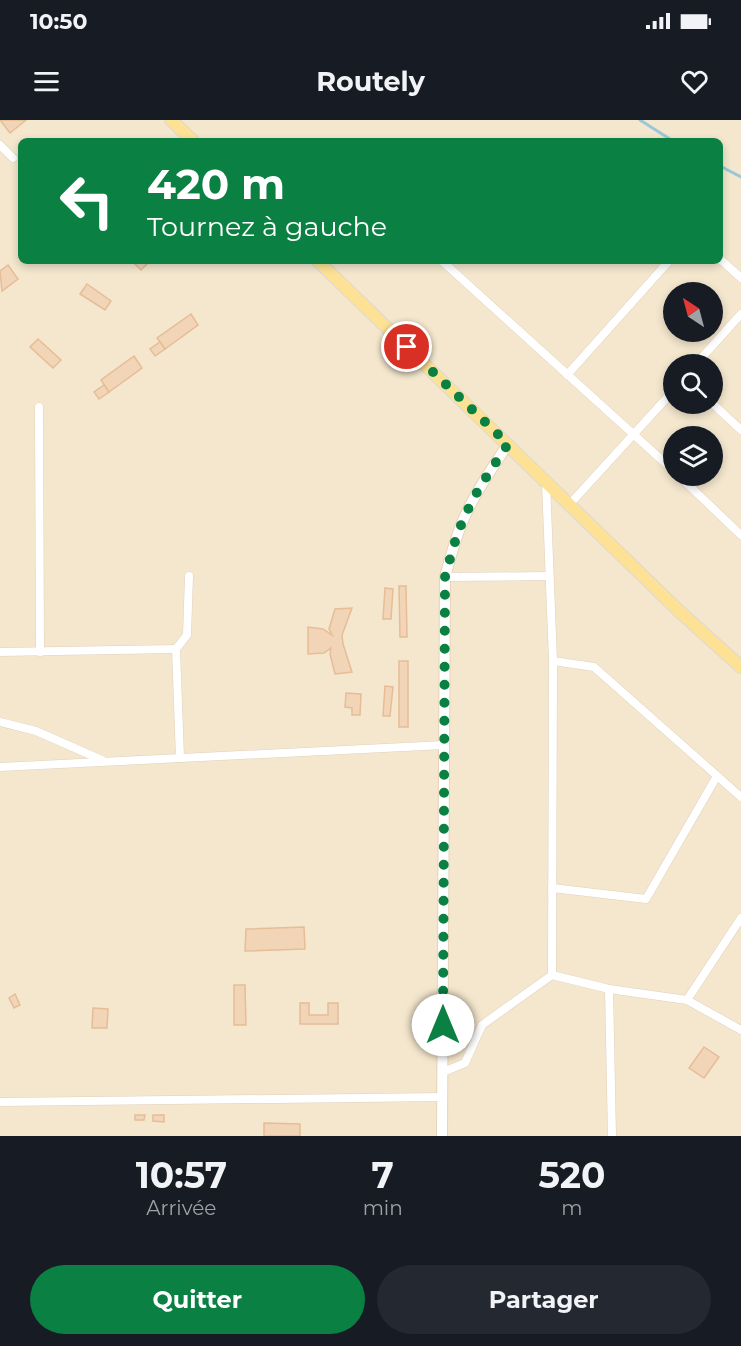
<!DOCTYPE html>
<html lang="fr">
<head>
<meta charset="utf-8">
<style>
  body { margin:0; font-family:Montserrat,sans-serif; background:#242831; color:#f1f3f6; height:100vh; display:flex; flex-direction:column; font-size:22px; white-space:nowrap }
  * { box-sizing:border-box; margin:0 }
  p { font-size:20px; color:#9ea1a6 }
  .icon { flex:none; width:33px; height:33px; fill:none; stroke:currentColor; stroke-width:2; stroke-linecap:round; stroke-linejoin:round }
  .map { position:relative; height:1016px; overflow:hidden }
  .sheet { display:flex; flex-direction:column; background:#171b24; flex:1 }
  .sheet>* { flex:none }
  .top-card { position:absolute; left:18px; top:18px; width:705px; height:126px; border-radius:9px; box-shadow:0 3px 9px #0003; background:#0b8043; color:#fff; overflow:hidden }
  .needle { width:39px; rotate:324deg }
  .fabs { position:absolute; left:663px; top:162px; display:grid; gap:12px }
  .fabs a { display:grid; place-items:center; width:60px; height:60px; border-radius:50%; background:#171b24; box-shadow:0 3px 9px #0003; font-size:30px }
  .pin { position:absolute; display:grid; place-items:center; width:51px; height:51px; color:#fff; margin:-26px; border:3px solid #fff; border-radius:50%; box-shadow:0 2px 6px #0007 }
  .me { position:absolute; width:66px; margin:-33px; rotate:0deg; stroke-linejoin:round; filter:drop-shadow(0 0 4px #0008) }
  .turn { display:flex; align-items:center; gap:21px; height:126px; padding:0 30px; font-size:27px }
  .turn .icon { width:78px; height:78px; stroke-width:2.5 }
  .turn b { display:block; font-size:42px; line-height:51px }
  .eta { display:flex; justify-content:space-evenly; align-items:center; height:102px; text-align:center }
  .eta b { font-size:36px; font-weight:700; line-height:42px }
  .button { display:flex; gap:12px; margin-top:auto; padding:12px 30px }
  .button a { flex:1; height:69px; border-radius:36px; background:#0b8043; color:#fff; font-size:24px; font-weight:700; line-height:69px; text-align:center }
  .button a+a { background:#242831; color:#f1f3f6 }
  .status { display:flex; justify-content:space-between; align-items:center; height:42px; padding:0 30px; background:#171b24; direction:ltr }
  .status svg { height:16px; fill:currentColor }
  header { display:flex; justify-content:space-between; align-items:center; height:78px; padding:0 30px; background:#171b24; font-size:27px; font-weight:700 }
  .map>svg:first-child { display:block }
</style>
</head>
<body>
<div class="status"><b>10:50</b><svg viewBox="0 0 49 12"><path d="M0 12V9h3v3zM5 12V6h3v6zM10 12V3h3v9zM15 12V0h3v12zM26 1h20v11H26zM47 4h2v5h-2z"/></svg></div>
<header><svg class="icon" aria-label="menu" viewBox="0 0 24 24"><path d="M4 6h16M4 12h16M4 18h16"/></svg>Routely<svg class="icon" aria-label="heart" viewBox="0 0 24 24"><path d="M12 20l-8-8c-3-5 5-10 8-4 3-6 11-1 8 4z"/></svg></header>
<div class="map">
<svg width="741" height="1016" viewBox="0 0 741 1016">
  <rect width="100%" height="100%" fill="#fcf4e0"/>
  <path fill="#f4e7ce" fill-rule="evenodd" d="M0,0h741v1016h-741zM21,21h699v120h-699zM674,172h38v40h-38zM674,244h38v40h-38zM674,316h38v40h-38z"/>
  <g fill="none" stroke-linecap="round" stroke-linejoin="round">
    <g stroke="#9bc8d8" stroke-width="3">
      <path d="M640,0l33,21"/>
      <path d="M720,46l21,11"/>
    </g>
  </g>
  <g fill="#f2d5b7" stroke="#e5bd97" stroke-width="1.5">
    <path d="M0,0h26l-16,13z"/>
    <path d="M132,141h18l-9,9z"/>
    <path d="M8,145l10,14 -16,12 -2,-20z"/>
    <path d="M87,164l24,17 -6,9 -25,-16z"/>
    <path d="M191,194l7,11 -33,24 -8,-11z"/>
    <path d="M38,219l23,21 -8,8 -23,-21z"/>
    <path d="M160,222l5,7 -10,7 -5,-7z"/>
    <path d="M134,236l8,12 -33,24 -8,-12z"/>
    <path d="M104,265l5,7 -10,7 -5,-7z"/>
    <path d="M399,466h7l1,51h-7z"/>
    <path d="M385,468l8,1 -2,30h-8z"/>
    <path d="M352,488l-10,27 1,9 9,28 -17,2 -5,-20 1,-6 -7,5 -16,1v-27l15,2 9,6 -3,-6 6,-20z"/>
    <rect x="399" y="541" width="9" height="66"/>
    <path d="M385,566l8,1 -3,29h-7z"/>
    <path d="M346,573l15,1 -1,21h-8v-7l-7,-1z"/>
    <path d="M304,807l1,22 -60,2 1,-22z"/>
    <path d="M234,865h11l1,40h-12z"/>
    <path d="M15,874l5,11 -6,3 -5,-10z"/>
    <path d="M300,883h9v12h19v-12h10v21h-38z"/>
    <path d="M93,888l15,1 -1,19h-15z"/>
    <path d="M704,927l15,10 -15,21 -15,-10z"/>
    <path d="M135,995h10l-1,5h-9z"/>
    <path d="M153,995h11v7l-11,-1z"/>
    <path d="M264,1003l36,1v12h-36z"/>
  </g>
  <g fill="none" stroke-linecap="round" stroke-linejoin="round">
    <defs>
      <g id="street">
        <path d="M0,25l13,13"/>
        <path d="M720,139l21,19"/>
        <path d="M442,141l232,210"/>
        <path d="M696,244l45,-50"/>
        <path d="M567,255l102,-114"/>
        <path d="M712,283l29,27"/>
        <path d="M39,287l1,245"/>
        <path d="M679,356l62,59"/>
        <path d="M546,362l7,179 -1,314"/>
        <path d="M569,385l105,-115"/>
        <path d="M445,457l104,-1"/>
        <path d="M0,532l176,-3"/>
        <path d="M553,541l41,6 147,130"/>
        <path d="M0,602l36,9 66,29"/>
        <path d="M180,638l-4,-109 11,-14 2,-59"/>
        <path d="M0,647l444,-22"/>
        <path d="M552,768l94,11 71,-123"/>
        <path d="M609,869l3,147"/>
        <path d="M687,880l54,-82"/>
        <path d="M443,952l22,-9 17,-38 70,-50 57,14 78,11 54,30"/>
        <path d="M0,982l443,-5"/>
      </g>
      <path id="secondary" d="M442,1016l3,-559c6,-21 11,-43 21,-63 11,-25 27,-47 42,-70"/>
      <g id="primary">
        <path d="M171,0l22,21"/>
        <path d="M318,141l362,351 61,55"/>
      </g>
    </defs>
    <use href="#street" stroke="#e0d1bc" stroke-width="9"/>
    <use href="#secondary" stroke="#e6d3ba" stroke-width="12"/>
    <use href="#primary" stroke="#ddd8d3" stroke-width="14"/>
    <use href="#street" stroke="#fff" stroke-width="8"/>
    <use href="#secondary" stroke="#fff" stroke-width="10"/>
    <use href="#primary" stroke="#fde296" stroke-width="12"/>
  </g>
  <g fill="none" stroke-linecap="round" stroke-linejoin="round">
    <path stroke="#0b8043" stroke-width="10" stroke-dasharray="0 18" d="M407,227l101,97c-15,23 -31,45 -42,70 -10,20 -15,42 -21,63l-2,448"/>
  </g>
</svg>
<div class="fabs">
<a><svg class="needle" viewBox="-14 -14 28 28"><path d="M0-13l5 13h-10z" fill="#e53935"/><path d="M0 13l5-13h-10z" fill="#9ea1a6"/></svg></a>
<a><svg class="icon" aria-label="search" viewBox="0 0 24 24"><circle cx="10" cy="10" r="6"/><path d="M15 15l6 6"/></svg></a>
<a><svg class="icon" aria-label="layers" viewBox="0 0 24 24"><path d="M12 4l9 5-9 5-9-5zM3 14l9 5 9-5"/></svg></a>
</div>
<div class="pin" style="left:407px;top:227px;background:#d93025"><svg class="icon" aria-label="arrive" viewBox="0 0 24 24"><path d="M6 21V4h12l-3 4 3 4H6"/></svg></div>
<svg class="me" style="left:443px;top:905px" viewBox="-20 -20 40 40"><circle r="19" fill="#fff"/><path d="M0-13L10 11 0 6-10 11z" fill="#0b8043"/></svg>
<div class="top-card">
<div class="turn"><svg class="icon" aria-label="left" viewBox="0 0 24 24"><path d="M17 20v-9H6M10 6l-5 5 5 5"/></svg><div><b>420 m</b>Tournez à gauche</div></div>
</div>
</div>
<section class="sheet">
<div class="eta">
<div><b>10:57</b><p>Arrivée</p></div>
<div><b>7</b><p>min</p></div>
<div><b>520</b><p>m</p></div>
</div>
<div class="button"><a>Quitter</a><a>Partager</a></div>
</section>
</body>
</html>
